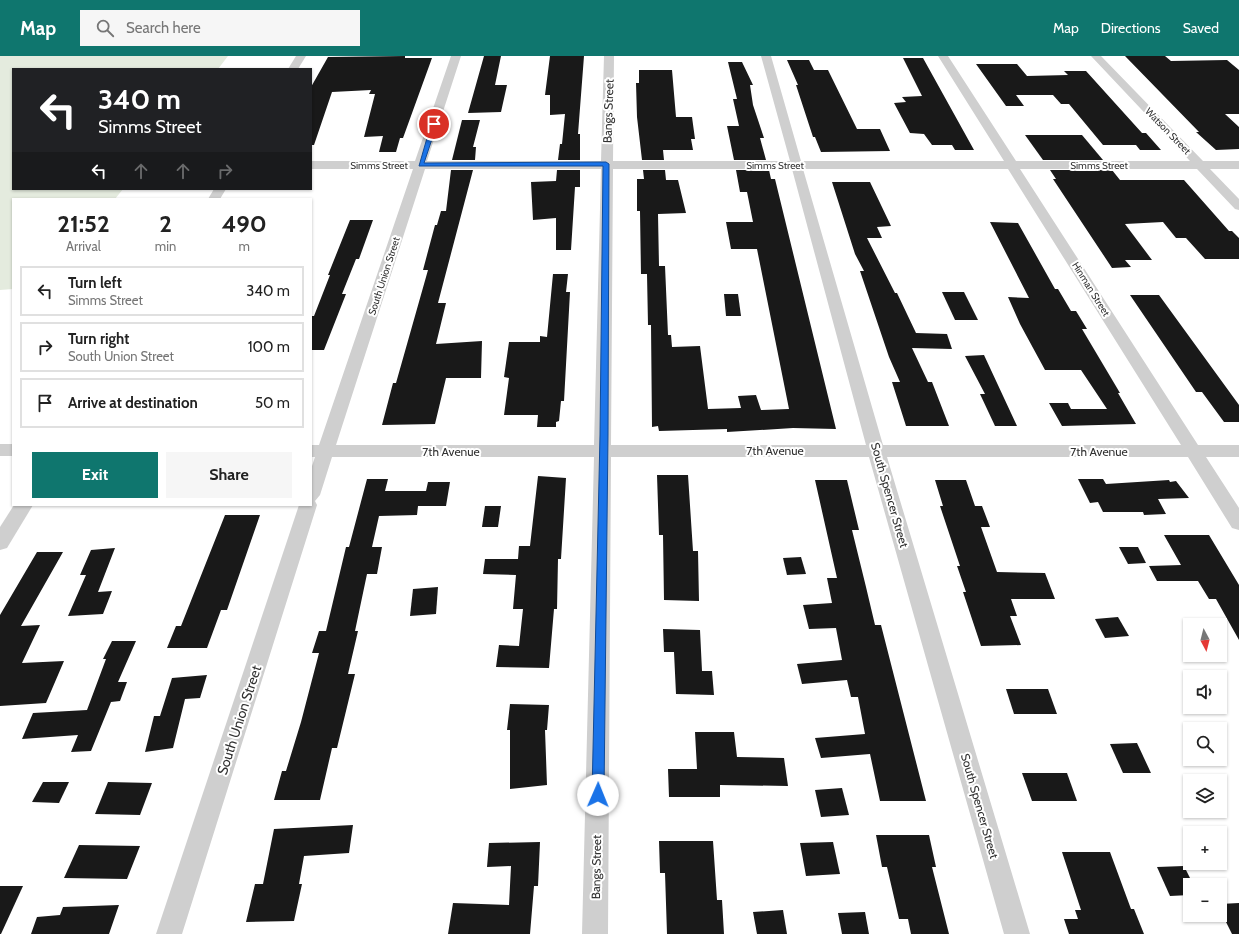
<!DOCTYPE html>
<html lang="en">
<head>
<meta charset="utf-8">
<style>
  body { margin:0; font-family:Cabin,sans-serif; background:#f6f6f6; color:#222; height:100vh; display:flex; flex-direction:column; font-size:15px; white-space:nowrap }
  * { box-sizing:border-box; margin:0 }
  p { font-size:13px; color:#767676 }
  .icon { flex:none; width:22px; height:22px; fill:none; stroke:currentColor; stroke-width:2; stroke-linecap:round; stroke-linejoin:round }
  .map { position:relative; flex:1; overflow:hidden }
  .side { position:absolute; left:12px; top:142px; width:300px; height:308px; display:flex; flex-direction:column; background:#fff; border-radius:0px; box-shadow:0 1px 3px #0004 }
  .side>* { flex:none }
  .guide { position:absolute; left:12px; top:12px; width:300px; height:122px; border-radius:0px; box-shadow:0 1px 3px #0004; background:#202124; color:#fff; overflow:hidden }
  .needle { width:26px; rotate:173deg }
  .controls { position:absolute; left:1183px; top:562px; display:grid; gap:8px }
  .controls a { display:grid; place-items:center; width:44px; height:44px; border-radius:0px; background:#fff; box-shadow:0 1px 3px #0004; font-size:20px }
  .pin { position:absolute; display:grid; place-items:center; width:34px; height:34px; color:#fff; margin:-17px; border:2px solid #fff; border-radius:50%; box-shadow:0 1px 4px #0007 }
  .me { position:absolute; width:44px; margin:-22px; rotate:1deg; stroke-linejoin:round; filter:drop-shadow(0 0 3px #0008) }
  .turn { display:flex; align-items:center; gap:14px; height:84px; padding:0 20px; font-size:18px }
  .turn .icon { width:52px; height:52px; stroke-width:2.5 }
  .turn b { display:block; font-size:28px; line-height:34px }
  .lanes { display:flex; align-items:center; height:38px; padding:0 20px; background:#0003; justify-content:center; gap:20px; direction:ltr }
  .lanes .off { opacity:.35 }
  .eta { display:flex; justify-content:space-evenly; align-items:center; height:68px; text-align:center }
  .eta b { font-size:24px; font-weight:800; line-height:28px }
  .button { display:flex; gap:8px; margin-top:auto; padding:8px 20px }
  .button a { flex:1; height:46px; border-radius:0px; background:#0f766e; color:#fff; font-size:16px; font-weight:800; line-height:46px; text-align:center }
  .button a+a { background:#f6f6f6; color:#222 }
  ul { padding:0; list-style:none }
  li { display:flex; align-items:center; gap:12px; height:50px; margin:0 8px 6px; padding:0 12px; border:2px solid #e0e0e0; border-radius:0px }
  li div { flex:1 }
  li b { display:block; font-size:15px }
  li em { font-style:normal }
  header { display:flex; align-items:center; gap:24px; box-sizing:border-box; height:56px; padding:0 20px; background:#0f766e; color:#fff }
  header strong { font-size:19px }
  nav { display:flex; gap:22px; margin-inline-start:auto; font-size:14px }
  .search { width:280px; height:36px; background:#f6f6f6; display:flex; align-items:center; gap:10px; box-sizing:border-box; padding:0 14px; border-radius:0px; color:#767676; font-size:15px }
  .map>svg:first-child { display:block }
</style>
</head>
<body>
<header>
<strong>Map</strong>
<div class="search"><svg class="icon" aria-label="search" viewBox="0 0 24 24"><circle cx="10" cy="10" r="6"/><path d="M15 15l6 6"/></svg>Search here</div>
<nav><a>Map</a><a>Directions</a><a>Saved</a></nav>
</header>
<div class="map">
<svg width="1239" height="878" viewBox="0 0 1239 878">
  <rect width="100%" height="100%" fill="#fff"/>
  <path fill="#e4ebde" d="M0,0h228l-10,13h-205v120h110l-8,10h-102v90l-13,1z"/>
  <g fill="#191919">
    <path d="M405,0v2h27l-29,80h-3l-4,14h-17l4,-16 -19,1 11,-43h-6l2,-4 -39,2 -18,53h-3v-58l17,-30z"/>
    <path d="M484,0h17l-6,29h12l-6,27 -33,1z"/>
    <path d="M550,0h34l-6,78h2v26h-22l2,-16h2l3,-30 -15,1v-20h-5z"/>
    <path d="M1125,0h40l6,5 56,-1 12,10v44h-14l14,13v22l-23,1 -20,-18h3z"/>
    <path d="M903,2h20l51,92h-19l-3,-5h-20l-8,-11 -14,-1 -16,-30 12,-1 -4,-5 20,-1z"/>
    <path d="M787,4h22l5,10h14l29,59h23l10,22 -69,1 -6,-15h-2l-17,-52h2z"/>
    <path d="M728,6h14l11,23h-3l3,20 11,33h-4l6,22h-32l-7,-34h12l-6,-27h4z"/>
    <path d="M976,8h41l10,12 41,-1 -4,-4h22l56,62h4l15,17h-21l-4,-5h-33l-34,-41h-8l-8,-9h-37l8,11h-18z"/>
    <path d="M639,14h33l4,47h16l3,22h-4l2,11h-30l1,10h-22l-5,-43 -1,-34h3z"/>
    <path d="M462,64h18l-7,27h3l-1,13h-23z"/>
    <path d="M1025,79h57l21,25h-60z"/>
    <path d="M451,114h22l-35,133h8l-10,41 46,-3 -1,37h-35l-11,46 -53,1 11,-42h3l32,-113h-5l12,-45h2l4,-14h5z"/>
    <path d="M557,114h23v17h-5l-4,63h-15v-32l-23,2 -2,-38 25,-1z"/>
    <path d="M643,114h22l1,10h12l8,33 -28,1 1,52h6l3,69h3l1,12 28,-1 8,63 33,-1 -3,-12 18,-1 5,15 28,-1 -32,-160h-26l-5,-27h27l-6,-30h-7l-4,-22h33l2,9h4l61,250 -43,-1 -66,4v-3l-68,2 -1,-5 -6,1 -1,-102h-3l-1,-51h-6l-1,-63h-3v-32h7z"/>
    <path d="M1050,114h62l8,10h64l45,51h3l7,7v21h-34l-19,-21h-10l-13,-16 -38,2 27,36h-27l6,7 -19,1 -59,-89h3z"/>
    <path d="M832,126h38l21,44 -14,1 5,11h-15l28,55h2l19,40 31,1 5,15 -40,-1 16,34h4l17,44h-43l-14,-44h8l-11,-25 -29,-86h4l-9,-17z"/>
    <path d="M350,164h23l-14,39h-3l-14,35h4l-22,56h-13v-34h3l16,-41h-2z"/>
    <path d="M990,166l28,1 37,66h3l13,22h5l11,18h-5l38,64h-2l18,31 -74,2 -13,-23h19l3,6h36l-26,-39h-36l-25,-46 -12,-27 21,1z"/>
    <path d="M553,218h15l-2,18h4l-6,109h-3l-2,20 -3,1v5h-19l1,-12h-34l5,-37 -5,-1 5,-35h31v-6l7,1z"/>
    <path d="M942,236h22l14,28h-23z"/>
    <path d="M724,238h14l3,22h-15z"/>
    <path d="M1130,239h29l80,110v17h-15l-22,-30h-6z"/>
    <path d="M984,299l33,71h-22l-15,-32h5l-20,-38z"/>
    <path d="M657,419h31l5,76h5l1,50 -35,-1 -1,-65h-4z"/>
    <path d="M538,420l28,2 -5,81h-3l-1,50h-3l-5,59 -53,-1 3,-22 20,1 4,-37h-10l3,-34 -33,-1 2,-15h33l1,-13h11z"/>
    <path d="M367,423h21l-3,12h41l2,-9h22l-4,24h-28l-1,9 -38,1 -7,31h10l-5,27h-10l-12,57h3l-10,43h7l-18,74h-5l-12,52h-46l8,-29h4l15,-49 18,-69h-7l7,-22h7l20,-84h3z"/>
    <path d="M1078,423h25l3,5 63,-4 1,2 6,-1 13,17 -31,1 8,15 -22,1 -1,-3h-40l-5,-10 -8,1z"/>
    <path d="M815,424h32l12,50h-7l14,57 9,38h6l45,176h-46l-10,-47 -49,4 -6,-20 50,-4 -7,-37h-7l-4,-17 -45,4 -5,-20 45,-4 -6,-32 -27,1 -6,-24 29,-2 -5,-25h10z"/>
    <path d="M935,424h31l9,26h7l8,21h-9l16,45 48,1 10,26h-44l6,17h-7l11,29 -40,1 -18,-54h3l-9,-26h3l-20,-60h3z"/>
    <path d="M485,450h16l-3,21h-16z"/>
    <path d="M225,459h35l-33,95h-6l-14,38h-40l9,-22h5z"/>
    <path d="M1164,479h45l30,50v55l-23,-41h-7l-11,-18h-41l-8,-15 32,-1z"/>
    <path d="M1119,491h19l8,16 -18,1z"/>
    <path d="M115,492l-17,44 14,-1 -9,23 -35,2 18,-41h-6l11,-25z"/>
    <path d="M37,496h26l-42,74 19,-1 -18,38 42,-2 -18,42 -46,3v-91z"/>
    <path d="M801,501l5,17 -19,1 -4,-17z"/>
    <path d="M438,531l-2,27 -26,2 3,-27z"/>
    <path d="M1118,561l11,19 -24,2 -10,-19z"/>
    <path d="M663,573l37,1 2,41h10l2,24 -38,-1 -2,-42h-10z"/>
    <path d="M112,585h24l-18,41h9l-7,19 -9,1 -20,49 -20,1 7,-17 -56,4 11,-26 54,-3 19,-51h-3z"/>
    <path d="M207,619l-7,23 -15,1 -12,49 -28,4 9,-36h6l12,-38z"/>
    <path d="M1006,633h42l9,25h-43z"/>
    <path d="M510,648l39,1 -2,25h-2l2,55 -37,4v-59h-3z"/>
    <path d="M695,676h39l3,25 47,1 4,28 -68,-1v12h-51l-1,-28h29z"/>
    <path d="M1137,687l14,30h-28l-13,-29z"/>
    <path d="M1022,717h45l10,28h-45z"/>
    <path d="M43,726h26l-10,21 -27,-1z"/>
    <path d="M108,726l44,1 -12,32 -45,-1z"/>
    <path d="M842,732l7,27 -28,2 -6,-27z"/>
    <path d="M353,769l-4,28 -45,3 -5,28h3l-8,37 -48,1 9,-38h8l11,-55z"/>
    <path d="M876,779h53l7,32h-4l17,67h-38l-3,-15h-9l-12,-52h-5z"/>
    <path d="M659,785h54l4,59h5l2,34h-57l-2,-61h-5z"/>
    <path d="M540,786l-2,44h-4l-4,48h-82l5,-31 56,2 2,-39 -24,1 2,-24z"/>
    <path d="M833,786l7,32 -34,2 -6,-33z"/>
    <path d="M79,789l61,1 -13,33 -63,-1z"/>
    <path d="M1062,796h48l21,57h3l10,25h-75l-5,-15h14l-3,-9h6z"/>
    <path d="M1184,810l6,12v17l-20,1 -13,-29z"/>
    <path d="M0,830h23l-22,48h-1z"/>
    <path d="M1239,847v31h-7l-12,-24v-6z"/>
    <path d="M119,849l-10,29h-78l6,-17 23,-2 3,-8z"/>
    <path d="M783,854l4,24h-30l-4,-22z"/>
    <path d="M865,856l4,22h-27l-4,-21z"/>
  </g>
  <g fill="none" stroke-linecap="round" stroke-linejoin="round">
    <g fill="#cfcfcf" fill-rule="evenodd">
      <path d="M296,0h10l-8,13h-10z"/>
      <path d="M451,0h10l-34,105h174l3,-105h10l-1,105h177l-29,-105h10l30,105h203l-66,-105h10l68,105h174l-99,-105h10l102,105h36v8h-29l29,30v11l-4,-1 -38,-40h-177l178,276h41v12h-33l33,51v22l-7,-2 -44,-71h-301l143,477h-26l-135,-477h-258l-3,477h-26l12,-477h-262l-12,38 -5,6 2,4 -135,429h-26l143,-429h12v-36l4,-12h-4v-12h8l94,-276h-102v-8h104zM425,113h176l-7,276h-258zM613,113h179l74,276h-255zM803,113h205l173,276h-298z"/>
      <path d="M214,133h12l-6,10h-12z"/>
      <rect x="0" y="388" width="13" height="12"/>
      <path d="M14,449h19l-26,43 -7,2v-23z"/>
    </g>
  </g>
  <path fill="#1a73e8" stroke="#114b97" d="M434,66l3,2 -13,39 182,-1 3,2 -1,271 -4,360 -2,4 -4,2 -4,-2 -2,-4 8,-360 3,-269h-184l12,-42z"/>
  <g text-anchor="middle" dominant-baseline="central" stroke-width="4" stroke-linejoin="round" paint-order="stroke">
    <g font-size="10" fill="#323232" stroke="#fff">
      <text transform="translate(1168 75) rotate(46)">Watson Street</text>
      <text x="379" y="109">Simms Street</text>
      <text x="775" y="109">Simms Street</text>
      <text x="1099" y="109">Simms Street</text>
      <text transform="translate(384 220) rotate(-72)">South Union Street</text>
      <text transform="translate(1091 233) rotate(58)">Hinman Street</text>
    </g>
    <g font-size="12" fill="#323232" stroke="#fff">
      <text transform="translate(608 55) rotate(-88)">Bangs Street</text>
      <text x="775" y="394">7th Avenue</text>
      <text x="451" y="395">7th Avenue</text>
      <text x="1099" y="395">7th Avenue</text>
      <text transform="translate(890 439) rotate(74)">South Spencer Street</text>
      <text transform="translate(980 750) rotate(74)">South Spencer Street</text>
      <text transform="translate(596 811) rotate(-89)">Bangs Street</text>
    </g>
    <g font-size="14" fill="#323232" stroke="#fff">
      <text transform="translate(239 664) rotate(-72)">South Union Street</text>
    </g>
  </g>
</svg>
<div class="controls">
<a><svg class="needle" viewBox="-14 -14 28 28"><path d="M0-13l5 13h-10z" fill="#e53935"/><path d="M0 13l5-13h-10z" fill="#767676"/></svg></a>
<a><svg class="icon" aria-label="sound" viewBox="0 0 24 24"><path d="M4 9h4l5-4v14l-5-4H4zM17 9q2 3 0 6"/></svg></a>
<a><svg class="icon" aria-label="search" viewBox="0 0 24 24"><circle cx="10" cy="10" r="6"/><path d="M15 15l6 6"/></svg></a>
<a><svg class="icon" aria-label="layers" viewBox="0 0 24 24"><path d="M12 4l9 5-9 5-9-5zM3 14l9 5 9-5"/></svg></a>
<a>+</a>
<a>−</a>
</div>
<div class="pin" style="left:434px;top:68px;background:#d93025"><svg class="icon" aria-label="arrive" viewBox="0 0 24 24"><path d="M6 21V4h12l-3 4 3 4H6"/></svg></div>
<svg class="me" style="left:598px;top:739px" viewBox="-20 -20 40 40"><circle r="19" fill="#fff"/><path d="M0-13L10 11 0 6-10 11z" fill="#1a73e8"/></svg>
<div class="guide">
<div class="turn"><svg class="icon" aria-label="left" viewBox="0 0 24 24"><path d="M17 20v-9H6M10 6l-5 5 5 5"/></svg><div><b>340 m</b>Simms Street</div></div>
<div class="lanes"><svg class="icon" aria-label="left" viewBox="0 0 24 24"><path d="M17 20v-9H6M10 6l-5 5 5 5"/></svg><svg class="icon off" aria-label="ahead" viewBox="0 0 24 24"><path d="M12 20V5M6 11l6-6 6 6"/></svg><svg class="icon off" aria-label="ahead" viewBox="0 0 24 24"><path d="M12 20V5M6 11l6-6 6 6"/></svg><svg class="icon off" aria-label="right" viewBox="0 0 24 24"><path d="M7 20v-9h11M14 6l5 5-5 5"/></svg></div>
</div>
<section class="side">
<div class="eta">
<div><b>21:52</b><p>Arrival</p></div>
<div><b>2</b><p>min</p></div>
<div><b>490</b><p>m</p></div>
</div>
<ul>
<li><svg class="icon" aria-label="left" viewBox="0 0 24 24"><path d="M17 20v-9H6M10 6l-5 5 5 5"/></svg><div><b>Turn left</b><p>Simms Street</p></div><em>340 m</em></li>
<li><svg class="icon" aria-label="right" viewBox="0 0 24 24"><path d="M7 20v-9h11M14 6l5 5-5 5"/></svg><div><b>Turn right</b><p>South Union Street</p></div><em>100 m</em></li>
<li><svg class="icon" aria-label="arrive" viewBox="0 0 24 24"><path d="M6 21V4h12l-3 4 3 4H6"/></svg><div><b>Arrive at destination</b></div><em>50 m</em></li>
</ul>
<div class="button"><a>Exit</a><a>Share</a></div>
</section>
</div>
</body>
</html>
